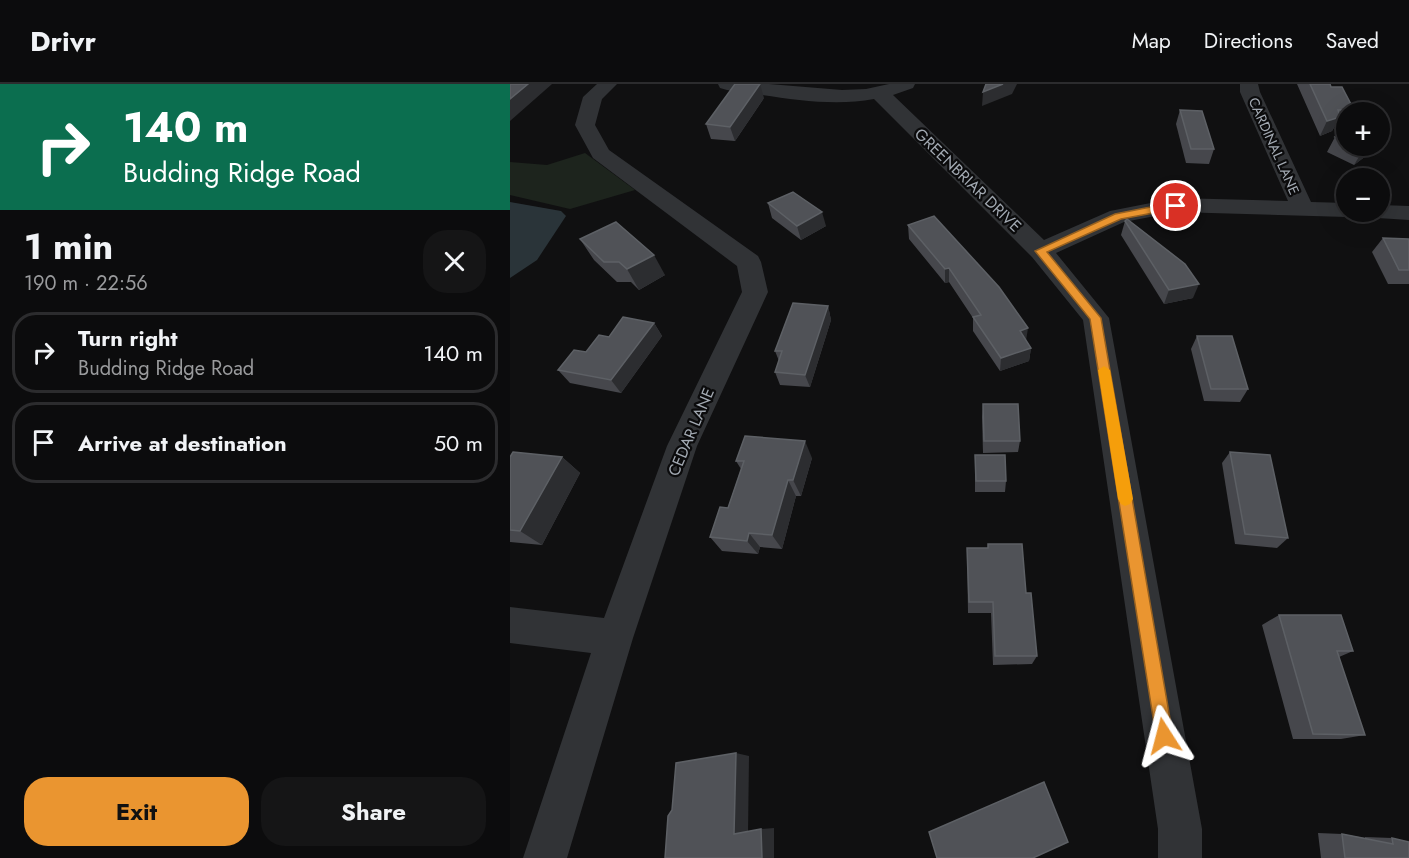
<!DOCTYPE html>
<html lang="en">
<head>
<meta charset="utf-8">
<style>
  body { margin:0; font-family:Jost,sans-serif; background:#151516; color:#f1f3f6; height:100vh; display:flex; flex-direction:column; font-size:22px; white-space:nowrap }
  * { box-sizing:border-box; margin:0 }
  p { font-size:20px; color:#9a9b9d }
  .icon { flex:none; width:33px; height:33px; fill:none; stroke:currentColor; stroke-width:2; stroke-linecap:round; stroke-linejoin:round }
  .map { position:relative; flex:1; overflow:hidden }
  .drawer { display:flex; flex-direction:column; background:#0c0c0d; width:510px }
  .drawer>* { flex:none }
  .banner { background:#0b6e4f; color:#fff; overflow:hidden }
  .controls { position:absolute; left:826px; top:18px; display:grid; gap:12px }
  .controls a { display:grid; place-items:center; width:54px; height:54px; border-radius:50%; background:#0c0c0d; box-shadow:0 6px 24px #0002,0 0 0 2px #2c2c2e; font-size:30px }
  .pin { position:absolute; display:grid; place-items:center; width:51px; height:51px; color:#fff; margin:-26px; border:3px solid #fff; border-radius:50%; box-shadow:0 2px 6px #0007 }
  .me { position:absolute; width:66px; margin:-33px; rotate:351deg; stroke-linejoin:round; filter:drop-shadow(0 0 4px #0008) }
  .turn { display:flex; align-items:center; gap:21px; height:126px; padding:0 24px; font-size:27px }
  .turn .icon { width:78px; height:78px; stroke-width:2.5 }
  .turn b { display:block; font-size:42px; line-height:51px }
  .round { display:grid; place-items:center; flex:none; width:63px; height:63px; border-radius:24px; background:#151516 }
  .head { display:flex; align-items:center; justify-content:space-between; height:102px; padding:0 24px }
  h1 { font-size:36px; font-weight:700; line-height:45px }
  .cta { display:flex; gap:12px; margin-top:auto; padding:12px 24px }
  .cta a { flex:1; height:69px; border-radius:24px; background:#ea9530; color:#111; font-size:24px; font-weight:700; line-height:69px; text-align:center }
  .cta a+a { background:#151516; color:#f1f3f6 }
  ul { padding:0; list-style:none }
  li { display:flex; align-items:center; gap:18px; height:81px; margin:0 12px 9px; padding:0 12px; border:3px solid #2c2c2e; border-radius:24px }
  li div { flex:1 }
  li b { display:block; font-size:22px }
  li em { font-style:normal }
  header { display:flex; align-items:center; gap:36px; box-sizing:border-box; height:84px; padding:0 30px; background:#0c0c0d; border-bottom:2px solid #2c2c2e }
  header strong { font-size:28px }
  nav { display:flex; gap:33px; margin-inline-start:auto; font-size:21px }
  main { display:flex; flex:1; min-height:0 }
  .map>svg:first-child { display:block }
</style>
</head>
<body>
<header>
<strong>Drivr</strong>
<nav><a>Map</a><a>Directions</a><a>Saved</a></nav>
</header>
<main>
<section class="drawer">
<div class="banner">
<div class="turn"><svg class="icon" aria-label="right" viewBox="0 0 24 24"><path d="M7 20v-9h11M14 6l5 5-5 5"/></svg><div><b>140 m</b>Budding Ridge Road</div></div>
</div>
<div class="head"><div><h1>1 min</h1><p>190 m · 22:56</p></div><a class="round"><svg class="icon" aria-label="close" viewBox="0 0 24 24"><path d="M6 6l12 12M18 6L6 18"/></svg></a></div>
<ul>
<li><svg class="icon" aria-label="right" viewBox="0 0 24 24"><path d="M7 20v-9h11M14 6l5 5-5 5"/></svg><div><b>Turn right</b><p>Budding Ridge Road</p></div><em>140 m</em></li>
<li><svg class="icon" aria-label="arrive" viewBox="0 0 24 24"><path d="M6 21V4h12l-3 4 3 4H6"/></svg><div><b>Arrive at destination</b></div><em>50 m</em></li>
</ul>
<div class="cta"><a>Exit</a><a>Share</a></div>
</section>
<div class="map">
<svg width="899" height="774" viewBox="0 0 899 774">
  <rect width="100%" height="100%" fill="#101011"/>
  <path fill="#1d241d" d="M75,69l50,37 -65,19 -60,-14v-33l37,3z"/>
  <path fill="#2a3439" d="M0,118l51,9 5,5 -29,44 -27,18z"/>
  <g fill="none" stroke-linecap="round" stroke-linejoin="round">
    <g fill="#313336" fill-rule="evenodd">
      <path d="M87,0h20l-15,15 -7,26 14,25 149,106 3,6 7,30 -71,154 -64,192 -66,220h-44l68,-205 -81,-10v-36l94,11 63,-172 75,-154 -5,-26 -144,-108 -18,-33 8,-28z"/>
      <path d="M208,0h51l73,6 24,-1 23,-5h26l-2,4 -20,7 151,145 66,-29 66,-13 112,3 -48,-109v-8h18l2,8 51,110 36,1v9h10l-2,3 -8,2 -171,-5 -52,10 -68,31 53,65 93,511v29h-44v-29l-75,-509 -51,-63 -158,-158c-48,9 -99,-3 -147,-9l-7,-2z"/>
      <path d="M870,121l29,1v14l-47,-3 -4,-5h22z"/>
    </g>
  </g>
  <g fill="#46474c">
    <path d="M787,0h33l1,3 23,23 -1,2h-6v11l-1,2 -10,-1 -4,7 -12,5z"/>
    <path d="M254,14l-29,43 -24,-2 -5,-15z"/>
    <path d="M670,26l34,39 -5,15 -23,-1 -10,-39z"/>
    <path d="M837,45v17h30l-2,3 -21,16 -27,-13 8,-15z"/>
    <path d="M258,119l58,23 -25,14 -29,-22z"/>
    <path d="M615,137l68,77 -29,6 -43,-69z"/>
    <path d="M398,141l118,115 5,8 -2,13 -29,10 -27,-40v-13l-24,-36 -4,1 -36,-44z"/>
    <path d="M873,154l26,1v45h-21l-16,-32z"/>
    <path d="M70,155l85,36 -26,15 -8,-8h-14l-23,-22z"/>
    <path d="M318,222l3,14 -21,67 -30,-2 -5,-13 4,-11 -4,-10z"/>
    <path d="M144,239l8,13 -41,57 -51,-10 -12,-13 51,-33z"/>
    <path d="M687,252l51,53 -8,13 -36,-1 -13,-52z"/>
    <path d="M473,320l37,37 -2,11 -35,1 -1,-36z"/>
    <path d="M720,368l58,86 -11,10 -42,-4 -13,-81z"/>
    <path d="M465,371l31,26 -1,11h-30z"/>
    <path d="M0,373h52l18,16 -38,72 -32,-3z"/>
    <path d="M302,374l-11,38h-5l-14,53 -22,-2 -2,7 -36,-3 -12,-14 18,-29 13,-39 -5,-8z"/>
    <path d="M457,464l59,45 11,63 -5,8 -39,1 -2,-52h-23z"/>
    <path d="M769,531l74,36 -14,6 26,78 -24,4h-48l-31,-114z"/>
    <path d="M808,749l24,1 23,4v-1l27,1 17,20h-88z"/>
  </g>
  <g fill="#2c2d30">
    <path d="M18,0h24l-42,37v-22z"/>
    <path d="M250,0l4,14 -29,43 -5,-14z"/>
    <path d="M493,0h14l-5,10 -30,12 1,-14z"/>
    <path d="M830,33l-8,14 -12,5 7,-15z"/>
    <path d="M859,62h8l-2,3 -21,16 9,-15z"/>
    <path d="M312,128l4,14 -25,14 -4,-14z"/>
    <path d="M144,171l11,20 -26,15 -12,-21z"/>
    <path d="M439,184v14l-4,1v-14z"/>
    <path d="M689,200l-6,14 -29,6 5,-14z"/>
    <path d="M318,222l3,14 -21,67 -5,-12z"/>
    <path d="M144,239l8,13 -41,57 -10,-13z"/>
    <path d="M518,244l-2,13 -6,-10z"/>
    <path d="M521,264l-2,13 -29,10 1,-13z"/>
    <path d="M295,357l7,17 -11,38 -8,-16z"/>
    <path d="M52,373l18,16 -38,72 -22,-14z"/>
    <path d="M278,396l8,16 -14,53 -10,-14z"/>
    <path d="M239,449l11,14 -2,7 -11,-13z"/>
    <path d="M226,669l13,3 -1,77 -14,1z"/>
    <path d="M264,744v30h-12l-1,-29z"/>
  </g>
  <g fill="#505257" stroke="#5d6065" stroke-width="1.5">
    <path d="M0,0h18l-18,15z"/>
    <path d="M225,0h25l-30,43 -24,-3z"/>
    <path d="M476,0h17l-20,8z"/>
    <path d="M800,0h20l1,3h11l12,23h-16l2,7 -13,4z"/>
    <path d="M670,26l22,1 12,38h-23z"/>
    <path d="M837,45v14l-12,-6z"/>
    <path d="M842,62h17l-6,4z"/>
    <path d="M283,108l29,20 -25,14 -29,-23z"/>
    <path d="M424,132l65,71 29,41 -8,3 11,17 -30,10 -28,-41 8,-2 -32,-47 -4,1 -37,-44z"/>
    <path d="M617,135l58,45 14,20 -30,6 -44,-69z"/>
    <path d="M106,138l38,33 -27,14 -8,-7h-15l-24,-23z"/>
    <path d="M873,154l26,1v31h-10z"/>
    <path d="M283,219l35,3 -23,69 -30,-3 7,-21h-7z"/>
    <path d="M113,233l31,6 -43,57 -53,-10 16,-20 12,2 13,-17 10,2z"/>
    <path d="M687,252h35l16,53h-37z"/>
    <path d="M473,320h35l2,37h-36z"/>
    <path d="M235,352l60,5 -12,39h-5l-16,55 -23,-2 -2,8 -37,-4 10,-30 8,1 16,-47h-8z"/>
    <path d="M3,368l49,5 -42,74 -10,-1v-73z"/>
    <path d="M720,368l40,3 18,83 -43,-4z"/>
    <path d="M465,371h30l1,26h-30z"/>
    <path d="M478,460h34l4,49h5l6,63h-42l-2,-54h-24l-2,-54h21z"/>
    <path d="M769,531h62l12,36h-16l28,84 -52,-1z"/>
    <path d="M226,669l-2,81 27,-5 1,29h-97l3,-42 4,-6 4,-47z"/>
    <path d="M534,698l24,60 -35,16h-96l-8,-26z"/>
    <path d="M832,750l51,10 -1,-6 17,4v16h-64z"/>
  </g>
  <path fill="#ea9530" stroke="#98611f" stroke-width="1.5" d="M666,118l5,4 -1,2 -59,11 -74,33 54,66 72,418 -2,6 -7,3 -6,-3 -2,-6 -66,-417 -55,-68 80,-37z"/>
  <path fill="#f59e0b" d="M594,282l6,4 23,129 -3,5 -5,2 -4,-2 -3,-5 -20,-129z"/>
  <g text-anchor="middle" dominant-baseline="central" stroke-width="4.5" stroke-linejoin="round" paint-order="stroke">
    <g font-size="14" fill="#a2a9b2" stroke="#0b0b0c">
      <text transform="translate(764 62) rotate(66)">CARDINAL LANE</text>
    </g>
    <g font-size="16" fill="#a2a9b2" stroke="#0b0b0c">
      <text transform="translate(458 96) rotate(44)">GREENBRIAR DRIVE</text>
      <text transform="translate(181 348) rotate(-67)">CEDAR LANE</text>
    </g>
  </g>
</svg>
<div class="controls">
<a>+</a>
<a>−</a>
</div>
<div class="pin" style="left:666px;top:122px;background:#d93025"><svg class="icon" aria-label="arrive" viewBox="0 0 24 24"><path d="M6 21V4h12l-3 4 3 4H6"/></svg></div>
<svg class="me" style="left:654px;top:652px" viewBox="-20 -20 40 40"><path d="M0-17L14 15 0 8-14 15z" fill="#ea9530" stroke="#fff" stroke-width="4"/></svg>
</div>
</main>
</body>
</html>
